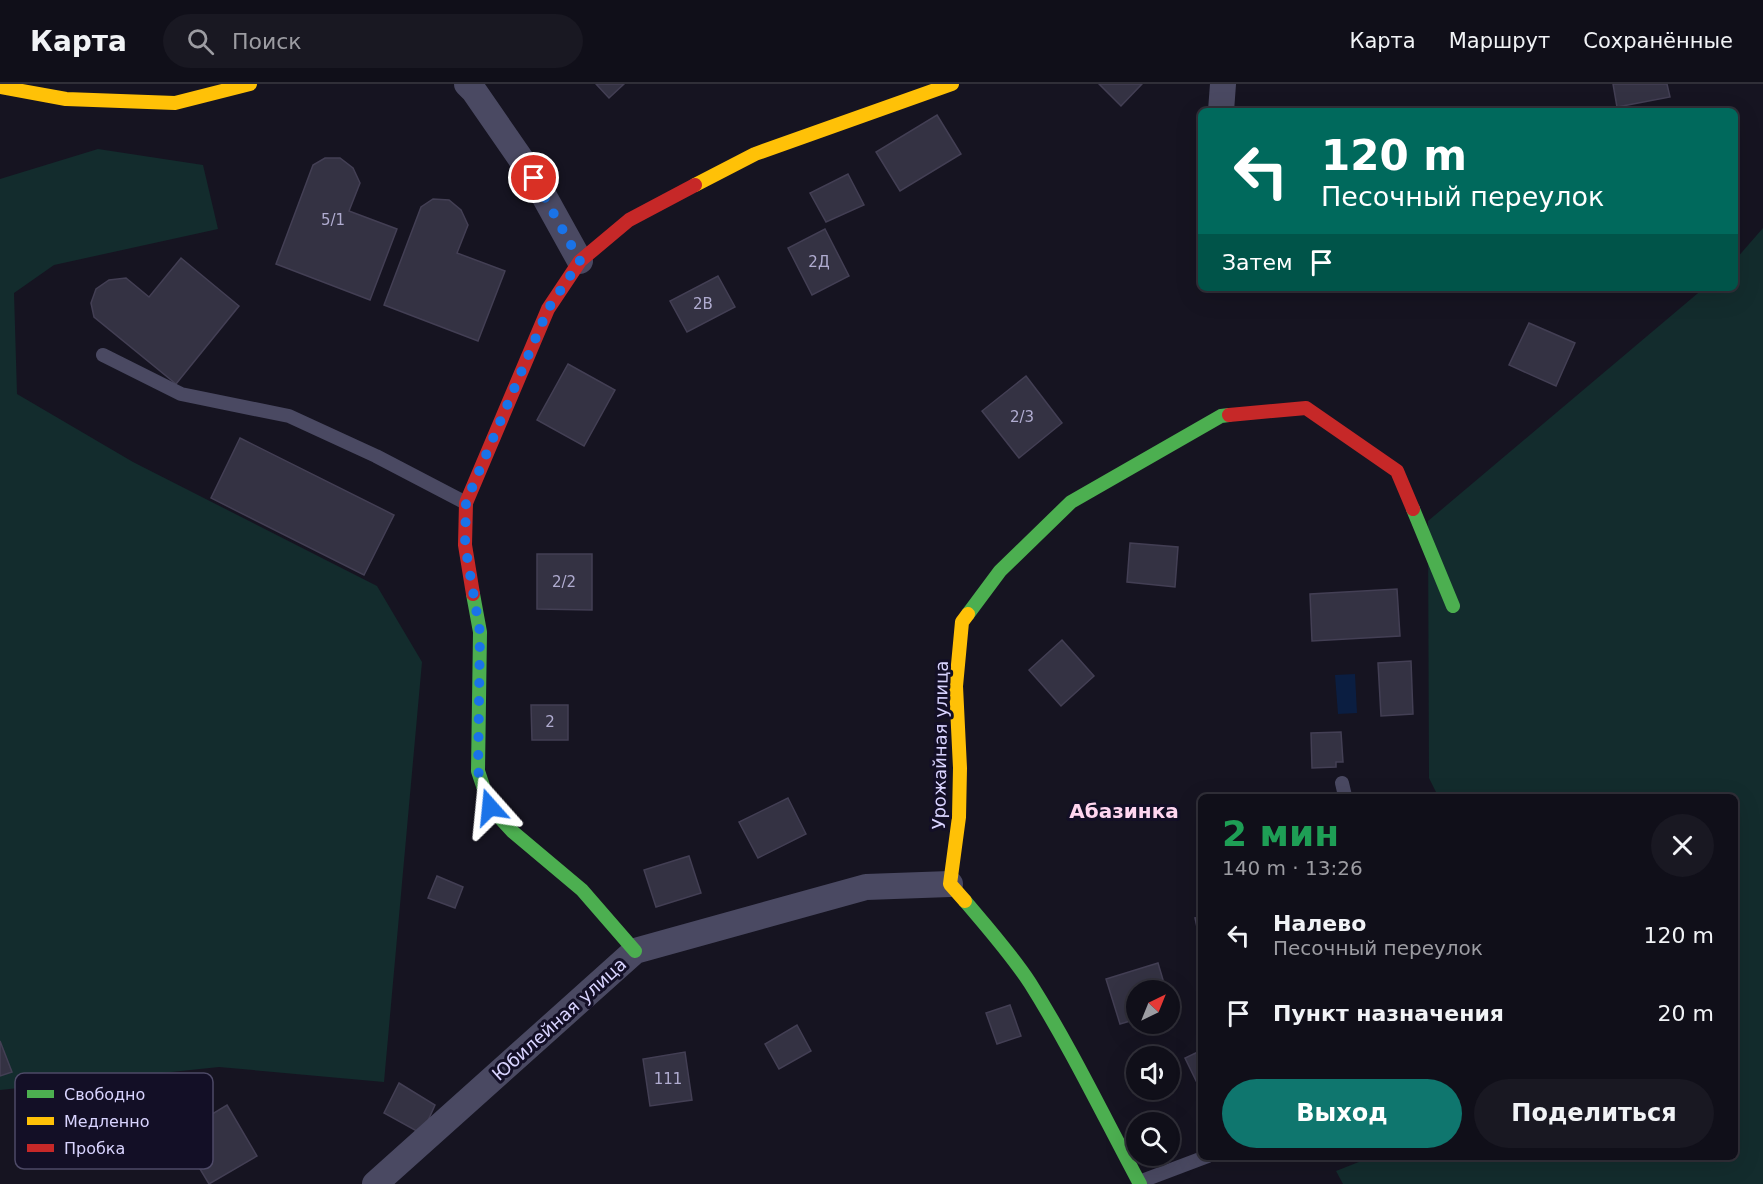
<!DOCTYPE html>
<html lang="ru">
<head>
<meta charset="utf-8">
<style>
  body { margin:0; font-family:"DejaVu Sans",sans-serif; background:#191822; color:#f1f3f6; height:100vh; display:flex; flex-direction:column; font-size:22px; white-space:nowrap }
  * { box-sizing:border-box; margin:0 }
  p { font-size:20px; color:#9c9ca2 }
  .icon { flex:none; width:33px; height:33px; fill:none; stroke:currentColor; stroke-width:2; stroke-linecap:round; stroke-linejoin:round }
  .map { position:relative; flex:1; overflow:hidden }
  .details { position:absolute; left:1198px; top:710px; width:540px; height:366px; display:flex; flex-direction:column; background:#100f19; border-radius:9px; box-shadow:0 6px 24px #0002,0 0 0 2px #302f38 }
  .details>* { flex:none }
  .hud { position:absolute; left:1198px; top:24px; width:540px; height:183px; border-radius:9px; box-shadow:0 6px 24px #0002,0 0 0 2px #302f38; background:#00695c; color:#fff; overflow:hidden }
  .needle { width:39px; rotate:43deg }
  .tools { position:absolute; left:1126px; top:896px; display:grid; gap:12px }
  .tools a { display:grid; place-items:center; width:54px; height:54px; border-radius:50%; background:#100f19; box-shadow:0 6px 24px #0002,0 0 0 2px #302f38; font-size:30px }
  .pin { position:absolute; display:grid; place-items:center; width:51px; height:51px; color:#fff; margin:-26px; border:3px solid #fff; border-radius:50%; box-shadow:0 2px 6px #0007 }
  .me { position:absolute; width:66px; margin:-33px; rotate:342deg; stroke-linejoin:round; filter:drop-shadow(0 0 4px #0008) }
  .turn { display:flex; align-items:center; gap:21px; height:126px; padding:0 24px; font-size:27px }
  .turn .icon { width:78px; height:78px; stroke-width:2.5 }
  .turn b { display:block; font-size:42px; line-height:51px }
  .then { display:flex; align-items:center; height:57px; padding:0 24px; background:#0003; gap:12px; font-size:22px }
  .round { display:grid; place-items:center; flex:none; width:63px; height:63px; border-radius:32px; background:#191822 }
  .head { display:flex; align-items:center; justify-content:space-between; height:102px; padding:0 24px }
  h1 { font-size:36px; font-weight:700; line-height:45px; color:#1e9e55 }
  .button { display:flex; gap:12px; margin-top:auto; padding:12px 24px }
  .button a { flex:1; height:69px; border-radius:36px; background:#0f766e; color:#fff; font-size:24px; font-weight:700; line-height:69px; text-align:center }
  .button a+a { background:#191822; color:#f1f3f6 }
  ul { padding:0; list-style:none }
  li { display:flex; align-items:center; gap:18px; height:78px; padding:0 24px }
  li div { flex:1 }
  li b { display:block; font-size:22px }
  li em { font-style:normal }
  header { display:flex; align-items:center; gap:36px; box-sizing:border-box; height:84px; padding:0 30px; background:#100f19; border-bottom:2px solid #302f38 }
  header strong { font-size:28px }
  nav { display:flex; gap:33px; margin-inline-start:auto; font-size:21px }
  .search { width:420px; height:54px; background:#191822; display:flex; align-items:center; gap:15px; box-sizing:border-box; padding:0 21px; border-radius:33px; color:#9c9ca2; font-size:22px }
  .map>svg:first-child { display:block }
</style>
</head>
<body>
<header>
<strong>Карта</strong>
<div class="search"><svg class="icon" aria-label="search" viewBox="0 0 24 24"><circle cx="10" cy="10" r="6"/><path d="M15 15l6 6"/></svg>Поиск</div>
<nav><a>Карта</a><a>Маршрут</a><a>Сохранённые</a></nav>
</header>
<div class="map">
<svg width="1763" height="1100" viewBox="0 0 1763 1100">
  <rect width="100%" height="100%" fill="#161421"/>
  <g fill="#132c2d">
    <path d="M98,65l105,16 15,64 -164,36 -40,28 3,101 116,68 244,124 45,76 -38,420 -165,-15 -219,23v-911z"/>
    <path d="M1763,144v956h-420l-7,-13 38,-15h362v-360h-298l-9,-18 -1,-257 276,-233h32v-29z"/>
  </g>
  <path fill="#0b1e41" d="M1355,590l2,39 -19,1 -3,-39z"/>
  <g fill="#343243" stroke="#433f54" stroke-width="1.5">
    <path d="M596,0h28l-15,14z"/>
    <path d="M1099,0h43l-21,22z"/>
    <path d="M1613,0h54l3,13 -53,10z"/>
    <path d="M937,31l24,39 -61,37 -24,-39z"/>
    <path d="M325,74h15l13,10 7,15 -11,28 48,18 -27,71 -94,-36 37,-99z"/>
    <path d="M848,90l16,31 -38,17 -16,-29z"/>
    <path d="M433,115l16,1 12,10 7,15 -11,28 48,18 -27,70 -94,-36 37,-98z"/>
    <path d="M825,145l24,47 -37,19 -24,-47z"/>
    <path d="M181,174l58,48 -63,78 -82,-67 -3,-14 5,-14 13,-9 17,-2 23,19z"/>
    <path d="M718,192l17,31 -48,25 -17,-31z"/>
    <path d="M1529,239l46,20 -19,43 -47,-21z"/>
    <path d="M568,280l47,26 -31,56 -47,-26z"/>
    <path d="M1026,292l36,47 -43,35 -37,-47z"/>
    <path d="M240,354l154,77 -30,60 -153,-77z"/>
    <path d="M1130,459l48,4 -3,40 -48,-5z"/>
    <path d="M537,470h55v56l-55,-1z"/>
    <path d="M1397,505l3,47 -88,5 -2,-47z"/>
    <path d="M1062,556l32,36 -33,30 -32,-36z"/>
    <path d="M1411,577l2,53 -32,2 -3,-53z"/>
    <path d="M531,621h37v35h-36z"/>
    <path d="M1341,648l2,30h-7v5l-24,1 -1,-35z"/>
    <path d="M788,714l18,36 -48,24 -19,-36z"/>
    <path d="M689,772l12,37 -45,14 -12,-37z"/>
    <path d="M437,792l26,11 -8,21 -27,-10z"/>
    <path d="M1202,833v34l-7,-33z"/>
    <path d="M1158,879l8,27h-29v29l-17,5 -14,-45z"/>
    <path d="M1010,921l11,31 -24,8 -11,-31z"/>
    <path d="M797,941l14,26 -32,18 -14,-25z"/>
    <path d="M0,957l12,31 -12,4z"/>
    <path d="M1202,966v43l-17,-35z"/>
    <path d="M685,968l7,48 -42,6 -7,-47z"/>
    <path d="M399,999l36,22 -13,29 -38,-21z"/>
    <path d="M227,1021l30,51 -48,28 -30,-50z"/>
  </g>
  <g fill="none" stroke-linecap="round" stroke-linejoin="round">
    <g stroke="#4a4962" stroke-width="14">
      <path d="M103,271l78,39 108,22 87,40 90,47"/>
      <path d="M1342,699l3,13"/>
      <path d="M1139,1098l69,-26"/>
    </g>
    <g stroke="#4a4962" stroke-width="26">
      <path d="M467,0l7,7 60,87 46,83"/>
      <path d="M1221,27l2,-27"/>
      <path d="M375,1100l260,-233 231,-64 84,-3"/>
    </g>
    <g stroke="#4caf50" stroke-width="14">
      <path d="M1413,425l40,97"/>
      <path d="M473,510l7,38 -2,139 12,36 23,25 69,58 53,61"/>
      <path d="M968,530l32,-43 71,-69 150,-86 8,-1"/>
      <path d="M965,817c22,26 46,53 65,82 41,65 74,134 110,201"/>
    </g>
    <g stroke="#ffc107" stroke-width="14">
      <path d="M0,3l66,12 109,4 75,-19"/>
      <path d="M695,101l60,-31 197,-70"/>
      <path d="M965,817l-15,-17 9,-67 1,-49 -4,-82 6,-64 6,-8"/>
    </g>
    <g stroke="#c62828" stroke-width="14">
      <path d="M1229,331l77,-7 91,63 16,38"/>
      <path d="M473,510l-8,-49 1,-42 82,-194 32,-48 49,-41 66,-35"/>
    </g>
  </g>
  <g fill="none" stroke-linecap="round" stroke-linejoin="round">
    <path stroke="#1a73e8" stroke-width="10" stroke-dasharray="0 18" d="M490,723l-12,-36 2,-139 -15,-87 1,-43 82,-193 32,-48 -46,-83"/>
  </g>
  <g text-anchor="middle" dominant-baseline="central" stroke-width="6" stroke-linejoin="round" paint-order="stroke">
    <g font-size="15" fill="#b0acd0">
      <text x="333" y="136">5/1</text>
      <text x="819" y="178">2Д</text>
      <text x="703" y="220">2В</text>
      <text x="1022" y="333">2/3</text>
      <text x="564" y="498">2/2</text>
      <text x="550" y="638">2</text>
      <text x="668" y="995">111</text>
    </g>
    <g font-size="18" fill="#d9d4ff" stroke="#130f26">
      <text transform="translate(940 661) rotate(-89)">Урожайная улица</text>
      <text transform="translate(559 935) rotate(-42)">Юбилейная улица</text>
    </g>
    <g font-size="20" font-weight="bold" fill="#ffd6f0" stroke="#130f26">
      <text x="1124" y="727">Абазинка</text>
    </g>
  </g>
  <rect x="15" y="989" width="198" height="96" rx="9" fill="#130f26" stroke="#4e4a67" stroke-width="1.5"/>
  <rect x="27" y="1006" width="27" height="8" fill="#4caf50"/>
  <rect x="27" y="1033" width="27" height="8" fill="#ffc107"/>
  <rect x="27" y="1060" width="27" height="8" fill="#c62828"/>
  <g font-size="16" fill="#d9d4ff">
    <text x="64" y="1016">Свободно</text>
    <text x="64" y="1043">Медленно</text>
    <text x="64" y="1070">Пробка</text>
  </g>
</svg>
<div class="tools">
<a><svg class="needle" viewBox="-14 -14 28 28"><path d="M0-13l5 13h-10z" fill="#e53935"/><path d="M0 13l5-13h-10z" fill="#9c9ca2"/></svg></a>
<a><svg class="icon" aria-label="sound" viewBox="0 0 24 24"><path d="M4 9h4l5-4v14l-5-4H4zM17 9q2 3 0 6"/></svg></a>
<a><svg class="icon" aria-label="search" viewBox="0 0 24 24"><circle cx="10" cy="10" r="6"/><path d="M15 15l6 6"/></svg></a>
</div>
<div class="pin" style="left:534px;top:94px;background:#d93025"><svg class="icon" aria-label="arrive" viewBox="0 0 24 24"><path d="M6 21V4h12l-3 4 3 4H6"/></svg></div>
<svg class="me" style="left:490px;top:723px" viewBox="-20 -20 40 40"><path d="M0-17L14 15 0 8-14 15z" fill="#1a73e8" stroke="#fff" stroke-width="4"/></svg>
<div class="hud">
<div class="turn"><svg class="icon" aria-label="left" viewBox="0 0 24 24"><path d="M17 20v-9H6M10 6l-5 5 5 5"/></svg><div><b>120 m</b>Песочный переулок</div></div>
<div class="then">Затем<svg class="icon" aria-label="arrive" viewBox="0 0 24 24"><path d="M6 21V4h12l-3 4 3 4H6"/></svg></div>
</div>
<section class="details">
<div class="head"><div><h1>2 мин</h1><p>140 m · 13:26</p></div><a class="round"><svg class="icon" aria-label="close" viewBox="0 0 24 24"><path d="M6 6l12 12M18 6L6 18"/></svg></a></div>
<ul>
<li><svg class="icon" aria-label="left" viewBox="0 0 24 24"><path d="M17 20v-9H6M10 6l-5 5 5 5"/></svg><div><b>Налево</b><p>Песочный переулок</p></div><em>120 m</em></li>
<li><svg class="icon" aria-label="arrive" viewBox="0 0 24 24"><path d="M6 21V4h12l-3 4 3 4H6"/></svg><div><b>Пункт назначения</b></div><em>20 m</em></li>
</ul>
<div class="button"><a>Выход</a><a>Поделиться</a></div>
</section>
</div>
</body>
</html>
